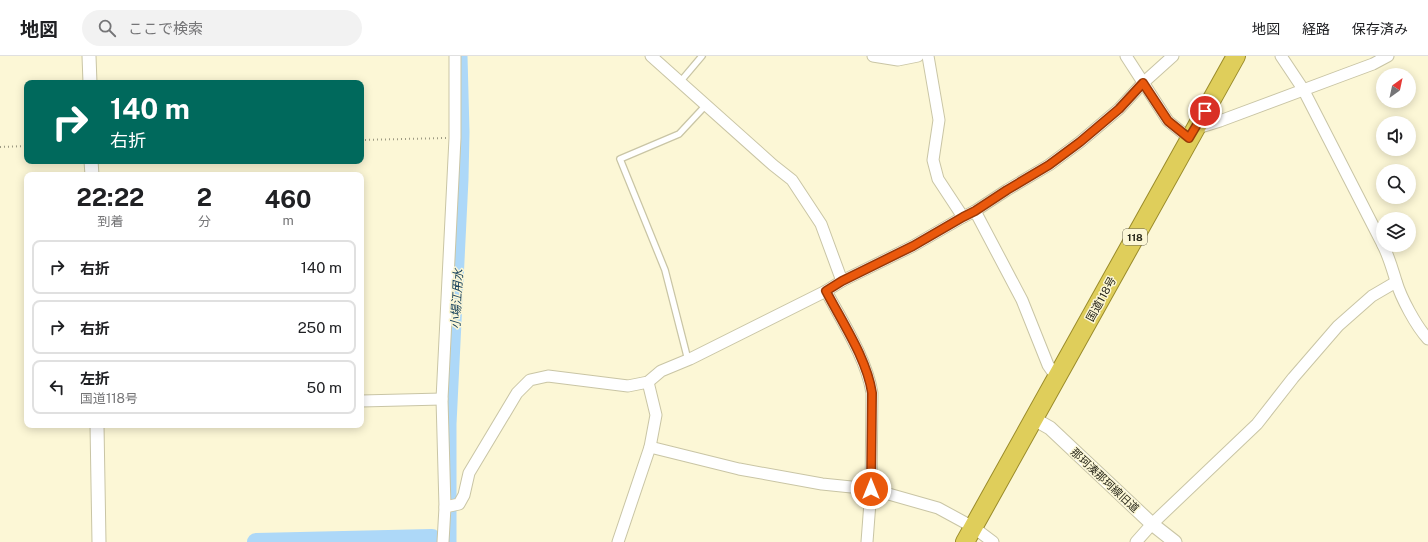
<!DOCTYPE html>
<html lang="ja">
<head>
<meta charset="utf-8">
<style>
  body { margin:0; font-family:"Public Sans","Noto Sans JP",sans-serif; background:#f2f2f2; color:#202124; height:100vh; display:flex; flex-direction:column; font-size:15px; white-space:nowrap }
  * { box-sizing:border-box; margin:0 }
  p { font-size:13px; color:#757577 }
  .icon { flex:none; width:22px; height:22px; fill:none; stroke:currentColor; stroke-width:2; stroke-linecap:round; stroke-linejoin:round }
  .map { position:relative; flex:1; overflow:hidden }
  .side { position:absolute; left:24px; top:116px; width:340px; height:256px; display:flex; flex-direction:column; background:#fff; border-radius:8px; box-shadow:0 2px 10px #0003 }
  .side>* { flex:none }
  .banner { position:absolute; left:24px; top:24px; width:340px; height:84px; border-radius:8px; box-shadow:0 2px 10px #0003; background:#00695c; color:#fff; overflow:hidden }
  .needle { width:26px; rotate:33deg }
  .tools { position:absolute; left:1376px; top:12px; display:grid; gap:8px }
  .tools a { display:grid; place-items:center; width:40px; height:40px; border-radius:50%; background:#fff; box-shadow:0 2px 10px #0003; font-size:20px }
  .pin { position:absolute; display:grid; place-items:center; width:34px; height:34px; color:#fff; margin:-17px; border:2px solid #fff; border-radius:50%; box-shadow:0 1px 4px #0007 }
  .me { position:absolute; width:44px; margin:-22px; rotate:0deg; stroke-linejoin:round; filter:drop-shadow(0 0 3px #0008) }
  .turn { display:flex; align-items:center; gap:14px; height:84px; padding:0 20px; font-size:18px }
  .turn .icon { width:52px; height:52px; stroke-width:2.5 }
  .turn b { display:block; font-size:28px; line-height:34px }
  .eta { display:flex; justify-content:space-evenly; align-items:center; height:68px; text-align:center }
  .eta b { font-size:24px; font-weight:700; line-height:28px }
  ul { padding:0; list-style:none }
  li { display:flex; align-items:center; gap:12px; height:54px; margin:0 8px 6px; padding:0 12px; border:2px solid #e0e0e0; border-radius:8px }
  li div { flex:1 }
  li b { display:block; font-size:15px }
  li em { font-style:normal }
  header { display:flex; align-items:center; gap:24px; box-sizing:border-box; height:56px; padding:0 20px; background:#fff; border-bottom:1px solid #e0e0e0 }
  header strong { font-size:19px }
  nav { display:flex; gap:22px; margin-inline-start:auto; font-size:14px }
  .search { width:280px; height:36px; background:#f2f2f2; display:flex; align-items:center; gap:10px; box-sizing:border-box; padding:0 14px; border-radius:22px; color:#757577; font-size:15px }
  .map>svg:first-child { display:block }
</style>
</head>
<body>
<header>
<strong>地図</strong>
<div class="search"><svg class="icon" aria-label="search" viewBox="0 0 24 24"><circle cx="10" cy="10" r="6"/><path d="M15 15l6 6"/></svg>ここで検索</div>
<nav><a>地図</a><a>経路</a><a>保存済み</a></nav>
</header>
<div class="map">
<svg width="1428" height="486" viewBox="0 0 1428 486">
  <rect width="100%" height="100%" fill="#fcf7d6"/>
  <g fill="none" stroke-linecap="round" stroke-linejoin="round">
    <path stroke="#add8f8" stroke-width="11" d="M451,486v-118l12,-245 1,-47 -2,-76"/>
    <path stroke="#add8f8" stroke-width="18" d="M256,486l176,-4"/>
    <defs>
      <g id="service">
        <path d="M680,26l22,-26"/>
        <path d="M688,304l-23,-90 -45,-111 59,-25 27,-29"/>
      </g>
      <g id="minor">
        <path d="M651,0l122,109 19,15 29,44 21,57"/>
        <path d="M873,0l25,4 20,-4"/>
        <path d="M928,0l11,64 -6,40 5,19 25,38"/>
        <path d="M1126,0l42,65 21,17"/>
        <path d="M1281,0l22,33 80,156"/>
        <path d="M1198,68l6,2 16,-5 126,-47 27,-10 15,-8"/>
        <path d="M975,155l47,89 26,65 9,13"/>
        <path d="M1383,189c6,12 9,23 13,36 5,17 20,45 32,58"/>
        <path d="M826,235c16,30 41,69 46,102l-1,96 -4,53"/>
        <path d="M361,345l81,-2"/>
        <path d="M650,391l89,22 83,15 49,5 67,19 35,19 20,15"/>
        <path d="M445,451l14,-3 5,-9 5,-22 48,-80 13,-13 18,-4 80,10 20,-4 13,-11 29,-12 136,-68 16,-10 71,-35 50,-29 12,-6 32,-21 42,-25 31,-23 39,-33 24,-26 30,-27"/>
        <path d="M443,486l2,-35 -3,-108 13,-261v-82"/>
        <path d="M618,486l32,-95 6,-32 -8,-33"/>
        <path d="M1136,486l16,-18 105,-100 36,-46 45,-52 34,-30 24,-14"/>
      </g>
      <g id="tertiary">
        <path d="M89,0l1,27"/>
        <path d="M91,105l1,14"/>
        <path d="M1034,363l16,9 102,96 23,18"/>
        <path d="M97,369l2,117"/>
      </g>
      <path id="trunk" d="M965,486l271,-486"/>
    </defs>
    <use href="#service" stroke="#c9c5a5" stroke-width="8"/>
    <use href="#minor" stroke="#c9c5a5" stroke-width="13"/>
    <use href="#tertiary" stroke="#c9c5a5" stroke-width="15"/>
    <use href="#trunk" stroke="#9a8b2a" stroke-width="20"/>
    <g stroke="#9d9a82" stroke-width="2" stroke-dasharray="1 3" stroke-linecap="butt">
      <path d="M361,84l85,-2"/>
      <path d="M0,91l27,-1"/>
    </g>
    <use href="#service" stroke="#fff" stroke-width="5.5"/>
    <use href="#minor" stroke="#fff" stroke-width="11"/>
    <use href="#tertiary" stroke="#fff" stroke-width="13"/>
    <use href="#trunk" stroke="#dfce5b" stroke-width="18"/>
  </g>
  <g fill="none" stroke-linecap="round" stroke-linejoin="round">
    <defs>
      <path id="route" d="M871,433l1,-96c-5,-34 -30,-71 -46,-102l16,-10 71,-35 50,-29 12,-6 32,-21 42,-25 31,-23 39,-33 24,-26 25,38 21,17 16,-27"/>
    </defs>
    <use href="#route" stroke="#983908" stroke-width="10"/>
    <use href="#route" stroke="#ea580c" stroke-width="7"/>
  </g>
  <g text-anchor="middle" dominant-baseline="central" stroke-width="3" stroke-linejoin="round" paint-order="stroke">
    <rect fill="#fcf7d6" stroke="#686552" stroke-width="1" x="1123" y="173" width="24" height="16" rx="3"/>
    <g font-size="10" font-weight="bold" fill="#28271a">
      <text x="1135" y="181">118</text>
    </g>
    <g font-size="11" fill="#28271a" stroke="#fcf7d6">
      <text transform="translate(1101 243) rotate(-61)">国道118号</text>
      <text transform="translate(1105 424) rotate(43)">那珂湊那珂線旧道</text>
    </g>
    <g font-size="12" font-style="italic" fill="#1a445e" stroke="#fcf7d6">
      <text transform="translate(457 243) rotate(-87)">小場江用水</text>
    </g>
  </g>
</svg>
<div class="tools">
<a><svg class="needle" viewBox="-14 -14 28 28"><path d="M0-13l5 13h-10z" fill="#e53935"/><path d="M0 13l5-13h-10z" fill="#757577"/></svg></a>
<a><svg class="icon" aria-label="sound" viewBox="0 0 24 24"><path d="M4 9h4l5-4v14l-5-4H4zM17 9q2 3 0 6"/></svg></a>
<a><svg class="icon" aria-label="search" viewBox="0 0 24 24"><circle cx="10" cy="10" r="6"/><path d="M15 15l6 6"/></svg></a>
<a><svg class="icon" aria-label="layers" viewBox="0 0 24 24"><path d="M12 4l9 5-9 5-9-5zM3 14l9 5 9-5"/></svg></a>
</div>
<div class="pin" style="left:1205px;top:55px;background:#d93025"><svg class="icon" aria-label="arrive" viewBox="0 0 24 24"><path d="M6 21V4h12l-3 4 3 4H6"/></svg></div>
<svg class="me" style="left:871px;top:433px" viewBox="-20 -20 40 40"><circle r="17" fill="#ea580c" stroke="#fff" stroke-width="3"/><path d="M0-11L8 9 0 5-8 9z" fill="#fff"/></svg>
<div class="banner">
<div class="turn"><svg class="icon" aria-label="right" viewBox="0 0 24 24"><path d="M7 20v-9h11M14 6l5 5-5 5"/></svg><div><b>140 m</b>右折</div></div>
</div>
<section class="side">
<div class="eta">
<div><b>22:22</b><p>到着</p></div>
<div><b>2</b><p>分</p></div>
<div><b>460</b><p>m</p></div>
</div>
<ul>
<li><svg class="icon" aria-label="right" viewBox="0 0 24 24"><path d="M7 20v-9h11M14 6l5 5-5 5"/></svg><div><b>右折</b></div><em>140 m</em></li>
<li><svg class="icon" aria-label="right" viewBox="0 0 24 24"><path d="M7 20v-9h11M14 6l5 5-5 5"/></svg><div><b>右折</b></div><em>250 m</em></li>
<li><svg class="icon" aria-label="left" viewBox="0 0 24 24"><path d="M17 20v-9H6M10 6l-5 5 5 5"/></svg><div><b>左折</b><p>国道118号</p></div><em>50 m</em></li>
</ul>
</section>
</div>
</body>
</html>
